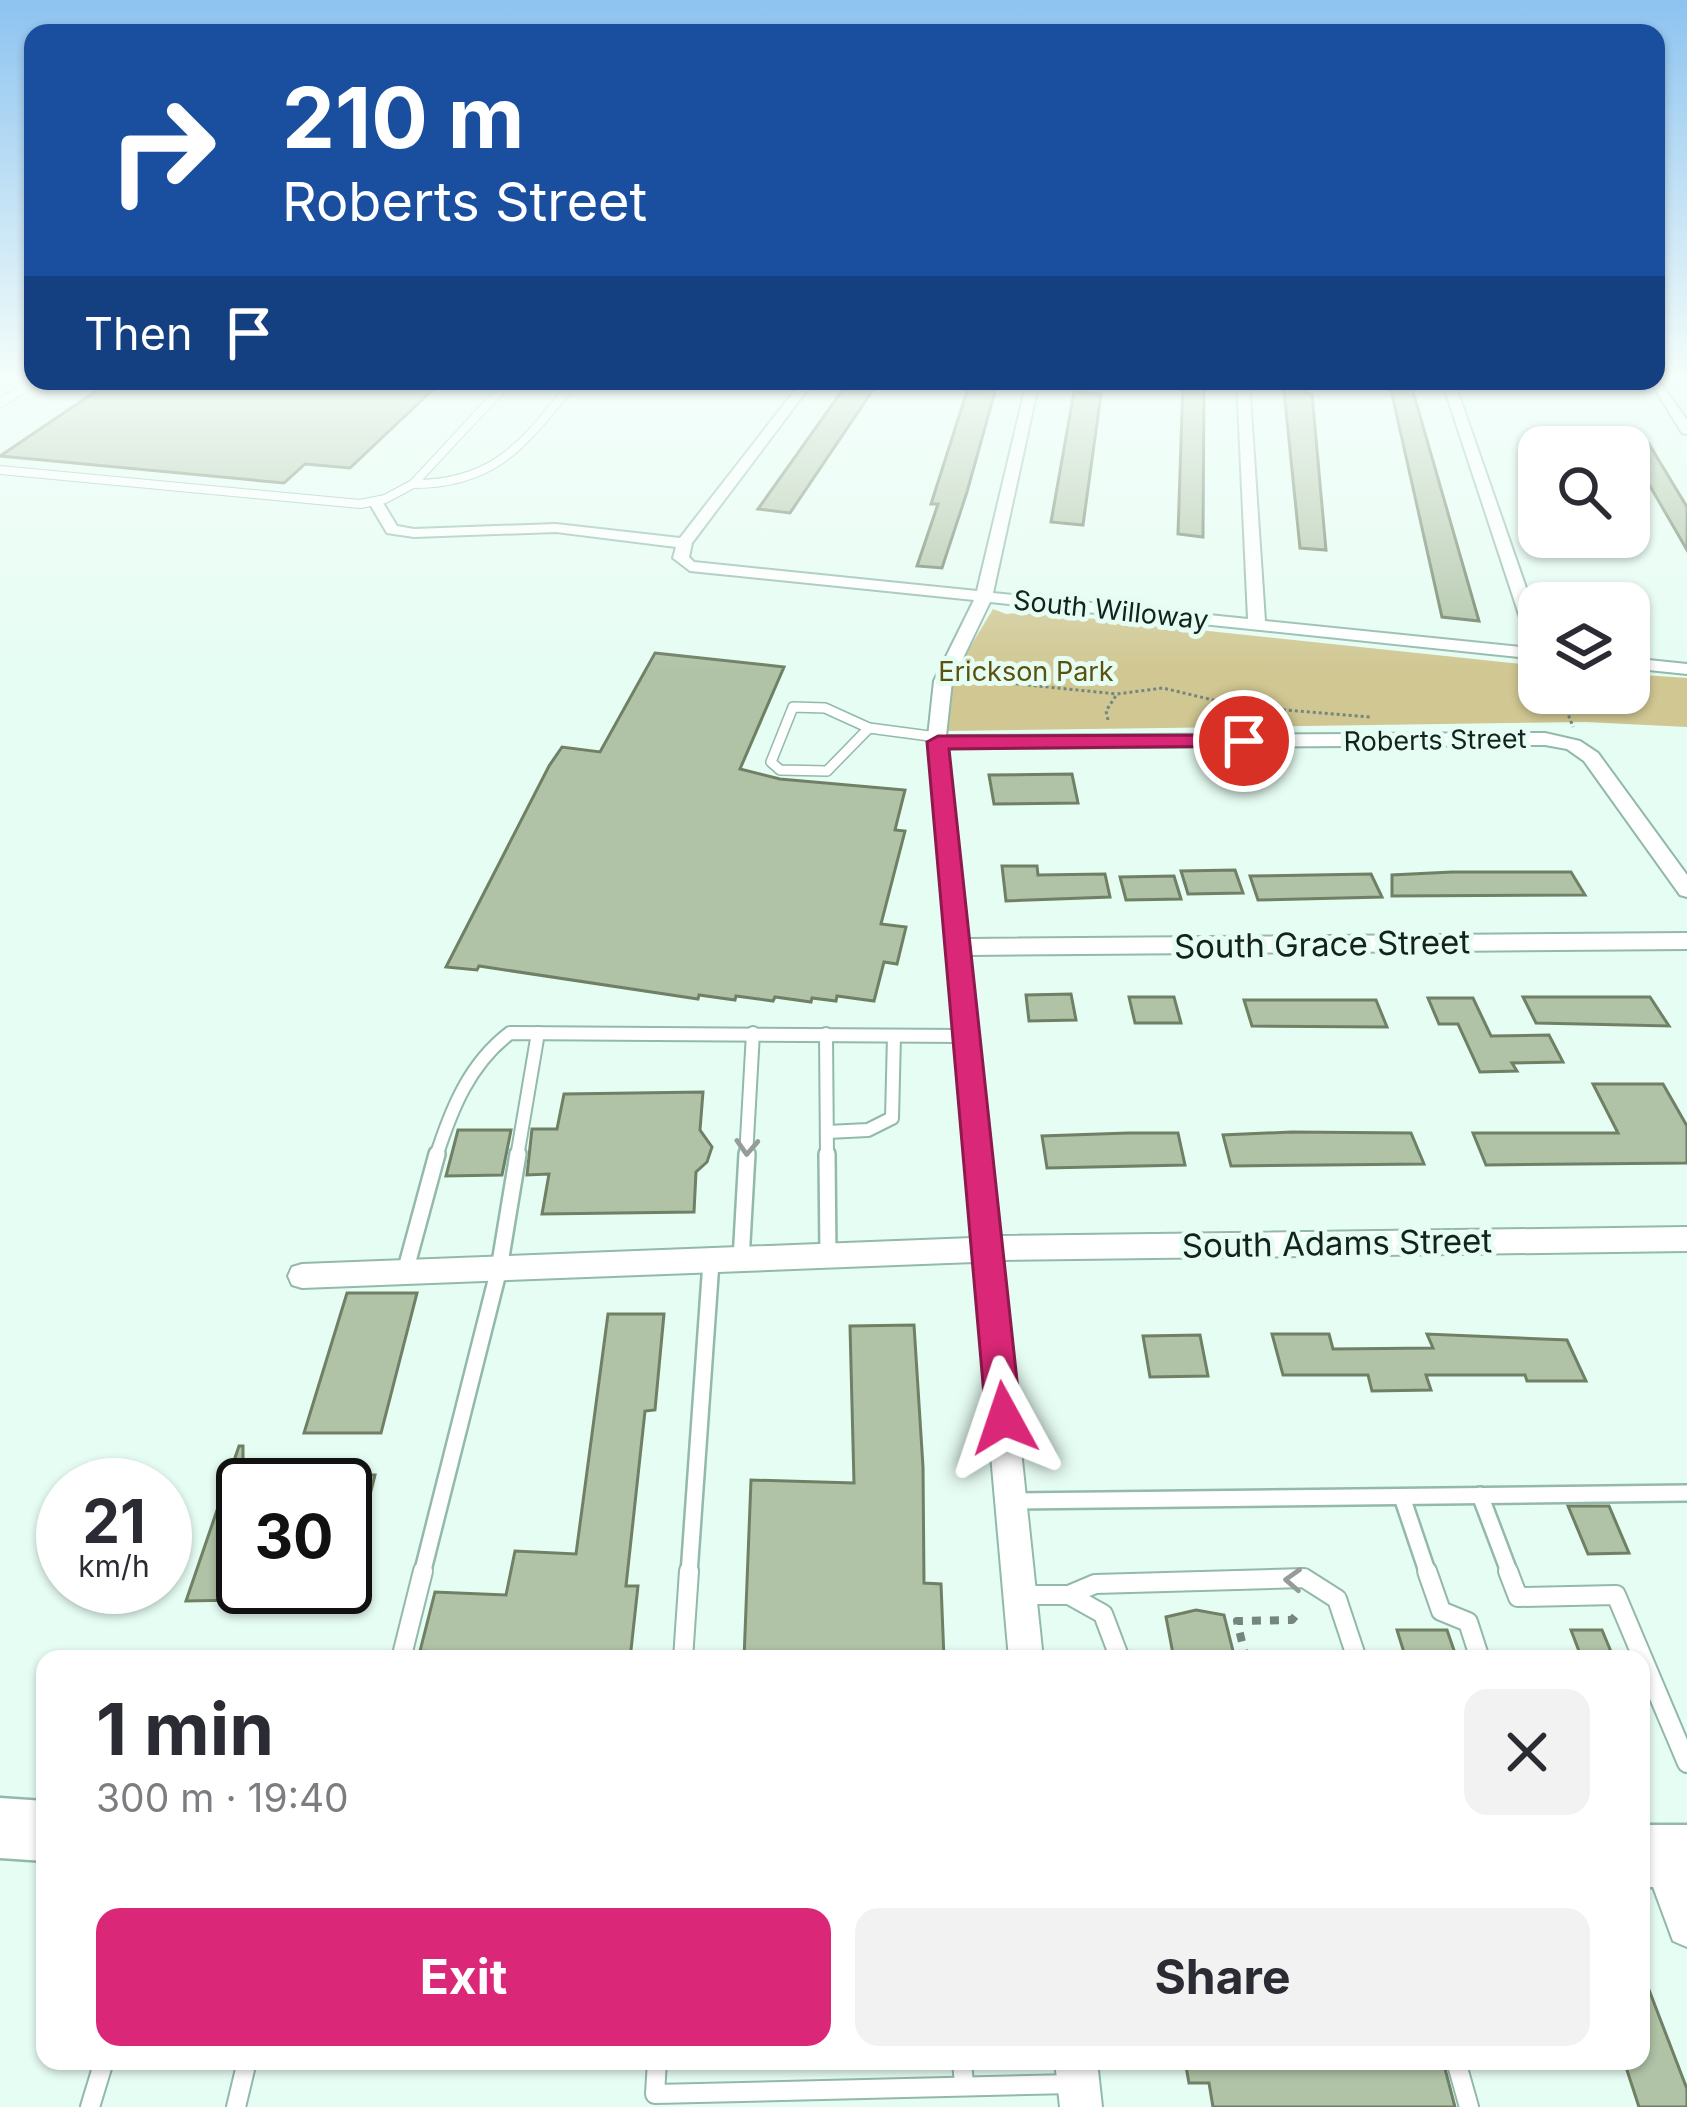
<!DOCTYPE html>
<html lang="en">
<head>
<meta charset="utf-8">
<style>
  body { margin:0; font-family:Inter,sans-serif; background:#f2f2f3; color:#2b2b33; height:100vh; display:flex; flex-direction:column; font-size:45px; white-space:nowrap }
  * { box-sizing:border-box; margin:0 }
  p { font-size:39px; color:#7c7c81 }
  .icon { flex:none; width:66px; height:66px; fill:none; stroke:currentColor; stroke-width:2; stroke-linecap:round; stroke-linejoin:round }
  .map { position:relative; flex:1; overflow:hidden }
  .side { position:absolute; left:36px; top:1650px; width:1614px; height:420px; display:flex; flex-direction:column; background:#fff; border-radius:24px; box-shadow:0 3px 9px #0004 }
  .side>* { flex:none }
  .hud { position:absolute; left:24px; top:24px; width:1641px; height:366px; border-radius:24px; box-shadow:0 3px 9px #0004; background:#1a4fa0; color:#fff; overflow:hidden }
  .buttons { position:absolute; left:1518px; top:426px; display:grid; gap:24px }
  .buttons a { display:grid; place-items:center; width:132px; height:132px; border-radius:24px; background:#fff; box-shadow:0 3px 9px #0004; font-size:60px }
  .speed { position:absolute; left:36px; top:1458px; display:flex; gap:24px; font-size:60px; font-weight:700; text-align:center }
  .speed>* { display:grid; place-content:center; width:156px; height:156px; border-radius:50%; background:#fff; box-shadow:0 3px 9px #0004; line-height:1 }
  .speed small { font-size:30px; font-weight:400 }
  .speed .limit { border:6px solid #111; border-radius:18px; background:#fff; color:#111 }
  .pin { position:absolute; display:grid; place-items:center; width:102px; height:102px; color:#fff; margin:-51px; border:6px solid #fff; border-radius:50%; box-shadow:0 3px 12px #0007 }
  .me { position:absolute; width:132px; margin:-66px; rotate:355deg; stroke-linejoin:round; filter:drop-shadow(0 0 9px #0008) }
  .turn { display:flex; align-items:center; gap:42px; height:252px; padding:0 60px; font-size:54px }
  .turn .icon { width:156px; height:156px; stroke-width:2.5 }
  .turn b { display:block; font-size:84px; line-height:102px }
  .then { display:flex; align-items:center; height:114px; padding:0 60px; background:#0003; gap:24px; font-size:45px }
  .round { display:grid; place-items:center; flex:none; width:126px; height:126px; border-radius:24px; background:#f2f2f3 }
  .summary { display:flex; align-items:center; justify-content:space-between; height:204px; padding:0 60px }
  h1 { font-size:72px; font-weight:700; line-height:90px }
  .action { display:flex; gap:24px; margin-top:auto; padding:24px 60px }
  .action a { flex:1; height:138px; border-radius:24px; background:#db2777; color:#fff; font-size:48px; font-weight:700; line-height:138px; text-align:center }
  .action a+a { background:#f2f2f3; color:#2b2b33 }
  .map>svg:first-child { display:block }
</style>
</head>
<body>
<div class="map">
<svg width="1687" height="2107" viewBox="0 0 1687 2107">
  <rect width="100%" height="100%" fill="#e6fdf3"/>
  <path fill="#d0c792" d="M993,609l13,5 24,-2 509,54v27h90v-19l58,4v49l-101,-5 -643,9 7,-51z"/>
  <g fill="#b0c3a6" stroke="#6f8065" stroke-width="3">
    <path d="M111,381h331l-92,87 -45,-4 -21,19 -284,-27z"/>
    <path d="M849,381h30l-89,132 -32,-4z"/>
    <path d="M1183,381h21l-1,156 -25,-3z"/>
    <path d="M1283,381h21l1,12 7,1 14,156 -26,-2z"/>
    <path d="M1389,381h21l69,240 -37,-4z"/>
    <path d="M969,385l27,3 -29,104 -25,76 -25,-2 21,-62h-7z"/>
    <path d="M1074,392l27,2 -18,131 -32,-3z"/>
    <path d="M1649,444l38,63v43l-55,-95z"/>
    <path d="M655,653l129,14 -44,102 40,10 125,11 -10,40 10,1 -24,93 25,3 -9,37 -13,-2 -10,39 -37,-5 -1,5 -24,-3 -1,4 -36,-5 -2,4 -37,-5 -1,4 -36,-5 -1,4 -219,-33 -2,4 -31,-3 103,-201 13,-19 38,5z"/>
    <path d="M1072,774l6,29 -84,1 -5,-29z"/>
    <path d="M1002,866h35l1,9 67,-1 5,23 -104,4z"/>
    <path d="M1235,870l8,23 -55,1 -7,-23z"/>
    <path d="M1452,872h119l14,23 -193,1v-21z"/>
    <path d="M1371,874l11,23 -124,3 -8,-24z"/>
    <path d="M1174,876l7,23 -55,1 -6,-23z"/>
    <path d="M1071,994l5,26 -47,1 -3,-26z"/>
    <path d="M1129,997h45l7,26h-46z"/>
    <path d="M1523,997h127l19,29 -133,-3z"/>
    <path d="M1428,998h45l18,38 58,-1 14,27 -51,1 5,8 -37,1 -22,-48h-19z"/>
    <path d="M1244,1000h132l11,27 -135,-1z"/>
    <path d="M1593,1084h70l24,42v37l-201,2 -13,-32h145z"/>
    <path d="M703,1092l-3,38 12,17 -5,15 -11,10 -2,40 -152,2 7,-40 -22,1 5,-46h25l7,-35z"/>
    <path d="M458,1130h53l-9,45 -56,1z"/>
    <path d="M1292,1132l119,1 13,31 -193,2 -8,-31z"/>
    <path d="M1128,1133h50l7,32 -138,3 -5,-32z"/>
    <path d="M347,1293h70l-36,140h-77z"/>
    <path d="M608,1314h56l-9,96 -10,1 -19,175h12l-8,73h-155l1,-5 -56,-3 15,-59 71,3 9,-44 61,3z"/>
    <path d="M914,1325l9,142 1,116 17,1 3,75h-200l7,-179 103,3 -4,-157z"/>
    <path d="M1272,1334h57l4,15 100,-1 -6,-14 140,6 19,41h-59l-2,-6h-99l5,15 -59,1 -4,-16h-85z"/>
    <path d="M1200,1335l8,41 -58,1 -7,-41z"/>
    <path d="M239,1446h4v154l-57,1z"/>
    <path d="M345,1475h30l-22,87 -8,-1z"/>
    <path d="M1568,1506h41l20,47 -41,1z"/>
    <path d="M1196,1610l28,5 11,44h-61l-8,-42z"/>
    <path d="M1397,1630h50l10,29h-51z"/>
    <path d="M1571,1630h31l12,29h-32z"/>
    <path d="M1641,1969l46,120v18h-48l-15,-46h17z"/>
    <path d="M1185,2061h258l12,46h-242l-4,-24h-20z"/>
  </g>
  <g fill="none" stroke-linecap="round" stroke-linejoin="round">
    <defs>
      <g id="lane-far4">
        <path d="M509,381l-96,103c85,0 112,-43 162,-103"/>
        <path d="M0,403l36,-22"/>
        <path d="M0,470l360,34 25,-5 28,-15"/>
      </g>
      <g id="lane-far3">
        <path d="M793,707l32,1 44,20 -42,43 -47,-1 -9,-8z"/>
        <path d="M869,728l68,9"/>
      </g>
      <g id="lane-far2">
        <path d="M826,1034l1,123"/>
        <path d="M827,1132l41,-2 24,-12 2,-82"/>
        <path d="M436,1157c15,-47 33,-93 74,-124l455,3"/>
        <path d="M517,1157l21,-124"/>
        <path d="M746,1157l7,-124"/>
      </g>
      <g id="lane-far1">
        <path d="M827,1154l1,103"/>
        <path d="M741,1260l6,-106"/>
        <path d="M405,1272l32,-118"/>
        <path d="M1480,1495l30,79"/>
        <path d="M1402,1497l26,77"/>
        <path d="M1011,1501l676,-8"/>
        <path d="M422,1574l77,-305 19,-115"/>
        <path d="M689,1574l22,-312"/>
      </g>
      <g id="lane">
        <path d="M1427,1571l14,40 27,11 12,37"/>
        <path d="M1508,1571l10,26 98,-2 71,168"/>
        <path d="M1024,1595h45l26,-11 209,-6 33,21 20,60"/>
        <path d="M1069,1595l34,19 17,45"/>
        <path d="M401,1659l22,-88"/>
        <path d="M683,1659l6,-88"/>
        <path d="M657,2061l-2,33 417,-10"/>
        <path d="M962,2061l2,24"/>
        <path d="M1456,2061l13,46"/>
        <path d="M90,2107l14,-46"/>
        <path d="M236,2107l11,-46"/>
      </g>
      <g id="street">
        <path d="M1656,377l31,43v14l-5,-1 -32,-52h6z"/>
        <path d="M802,381h12l-122,162 -3,14 5,5 283,29 50,-210h12l-46,212 255,26 -11,-238h12l16,240 265,27 -88,-267h12l85,244v34l-549,-57 -38,79 -6,55 599,-3 35,8 18,12 89,122v22l-7,-2 -96,-134 -17,-12 -22,-4 -598,3 21,191 719,-6v16l-718,6 30,281 688,-9v24l-686,9 42,399h-34l-35,-397 -672,26 -10,-3 -4,-9 4,-9 10,-3 670,-26 -44,-501 6,-56 40,-81 -284,-29 -17,-13 3,-11 -120,-15 -142,5 -27,-4 -19,-32 12,-3 17,28 17,3 142,-5 124,14z"/>
        <path d="M1629,658l58,6v10l-58,-6z"/>
        <path d="M1661,1838l13,6 13,32v71l-14,-6 -31,-84 6,-13z"/>
        <path d="M1055,2061h42l5,46h-42z"/>
      </g>
      <g id="primary">
        <path d="M0,1798l45,3v60l-45,-3z"/>
        <rect x="1641" y="1825" width="46" height="62"/>
      </g>
    </defs>
    <use href="#lane-far4" stroke="#93b9aa" stroke-width="10"/>
    <use href="#lane-far3" stroke="#93b9aa" stroke-width="12"/>
    <use href="#lane-far2" stroke="#93b9aa" stroke-width="16"/>
    <use href="#lane-far1" stroke="#93b9aa" stroke-width="20"/>
    <use href="#lane" stroke="#93b9aa" stroke-width="22"/>
    <use href="#street" stroke="#93b9aa" stroke-width="4"/>
    <use href="#primary" stroke="#93b9aa" stroke-width="5"/>
    <g stroke="#74867f" stroke-width="3" stroke-dasharray="3 3" stroke-linecap="butt">
      <path d="M968,679l149,15"/>
      <path d="M1560,693l13,34"/>
      <path d="M1108,720l-2,-9 11,-17 46,-6 75,18 133,11"/>
    </g>
    <path stroke="#74867f" stroke-width="8" stroke-dasharray="9 9" stroke-linecap="butt" d="M1246,1659l-9,-38 55,-1 4,-5"/>
    <use href="#lane-far4" stroke="#fff" stroke-width="8"/>
    <use href="#lane-far3" stroke="#fff" stroke-width="9"/>
    <use href="#lane-far2" stroke="#fff" stroke-width="12"/>
    <use href="#lane-far1" stroke="#fff" stroke-width="15"/>
    <use href="#lane" stroke="#fff" stroke-width="18"/>
    <use href="#street" fill="#fff" fill-rule="evenodd"/>
    <use href="#primary" fill="#fff" fill-rule="evenodd"/>
  </g>
  <defs><path id="oneway-chevron" d="M-2-3.5L2.5 0L-2 3.5" fill="none" stroke-width="1.6" stroke-linecap="round" stroke-linejoin="round" transform="scale(3)"/></defs>
  <g stroke="#959c99">
    <use href="#oneway-chevron" transform="translate(747 1147) rotate(93)"/>
    <use href="#oneway-chevron" transform="translate(1293 1580) rotate(-177)"/>
  </g>
  <linearGradient id="sky" x2="0" y2="1"><stop stop-color="#8dc3f0"/><stop offset="0.56" stop-color="#f4fefa"/><stop offset="1" stop-color="#f4fefa" stop-opacity="0"/></linearGradient>
  <rect width="1687" height="672" fill="url(#sky)"/>
  <path fill="#db2777" stroke="#8e194d" stroke-width="3" d="M1244,735l11,6 -3,5 -303,3 72,669 -5,11 -12,5 -13,-5 -5,-11 -59,-676 11,-6z"/>
  <g text-anchor="middle" dominant-baseline="central" stroke-width="10" stroke-linejoin="round" paint-order="stroke">
    <g font-size="27" fill="#13221c" stroke="#e6fdf3">
      <text transform="translate(1111 610) rotate(6)">South Willoway</text>
      <text transform="translate(1435 740) rotate(-1)">Roberts Street</text>
    </g>
    <g font-size="27" fill="#5c5210" stroke="#e6fdf3">
      <text x="1026" y="671">Erickson Park</text>
    </g>
    <g font-size="33" fill="#13221c" stroke="#e6fdf3">
      <text transform="translate(1322 944) rotate(-1)">South Grace Street</text>
      <text transform="translate(1337 1243) rotate(-1)">South Adams Street</text>
    </g>
  </g>
</svg>
<div class="buttons">
<a><svg class="icon" aria-label="search" viewBox="0 0 24 24"><circle cx="10" cy="10" r="6"/><path d="M15 15l6 6"/></svg></a>
<a><svg class="icon" aria-label="layers" viewBox="0 0 24 24"><path d="M12 4l9 5-9 5-9-5zM3 14l9 5 9-5"/></svg></a>
</div>
<div class="speed"><div>21<small>km/h</small></div><div class="limit">30</div></div>
<div class="pin" style="left:1244px;top:741px;background:#d93025"><svg class="icon" aria-label="arrive" viewBox="0 0 24 24"><path d="M6 21V4h12l-3 4 3 4H6"/></svg></div>
<svg class="me" style="left:1004px;top:1418px" viewBox="-20 -20 40 40"><path d="M0-17L14 15 0 8-14 15z" fill="#db2777" stroke="#fff" stroke-width="4"/></svg>
<div class="hud">
<div class="turn"><svg class="icon" aria-label="right" viewBox="0 0 24 24"><path d="M7 20v-9h11M14 6l5 5-5 5"/></svg><div><b>210 m</b>Roberts Street</div></div>
<div class="then">Then<svg class="icon" aria-label="arrive" viewBox="0 0 24 24"><path d="M6 21V4h12l-3 4 3 4H6"/></svg></div>
</div>
<section class="side">
<div class="summary"><div><h1>1 min</h1><p>300 m · 19:40</p></div><a class="round"><svg class="icon" aria-label="close" viewBox="0 0 24 24"><path d="M6 6l12 12M18 6L6 18"/></svg></a></div>
<div class="action"><a>Exit</a><a>Share</a></div>
</section>
</div>
</body>
</html>
